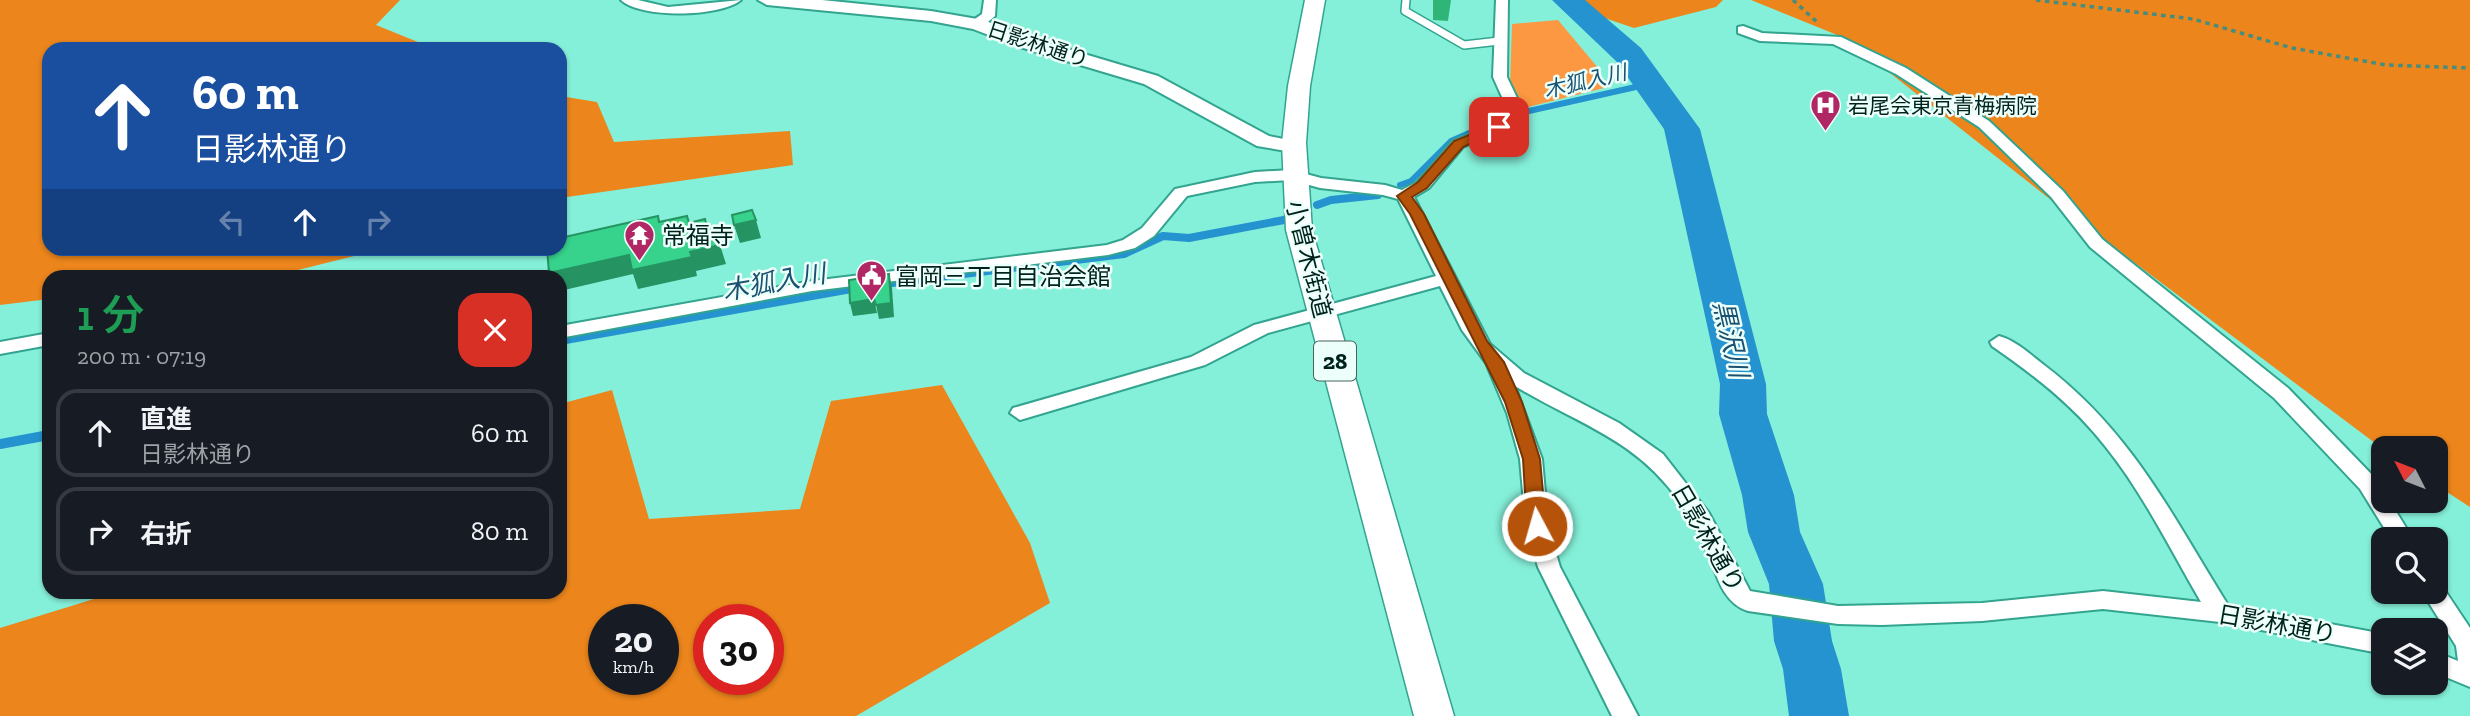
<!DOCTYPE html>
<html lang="ja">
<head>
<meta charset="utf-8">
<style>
  body { margin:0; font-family:"Zilla Slab","Noto Sans JP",serif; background:#20242c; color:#f1f3f6; height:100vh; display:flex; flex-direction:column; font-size:26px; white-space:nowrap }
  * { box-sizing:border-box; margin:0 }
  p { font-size:23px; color:#9ea1a6 }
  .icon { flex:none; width:38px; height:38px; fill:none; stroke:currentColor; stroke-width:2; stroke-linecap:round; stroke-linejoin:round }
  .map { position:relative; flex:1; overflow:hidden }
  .panel { position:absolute; left:42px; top:270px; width:525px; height:329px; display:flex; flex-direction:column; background:#171b24; border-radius:21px; box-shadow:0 2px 5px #0004 }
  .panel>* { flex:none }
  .top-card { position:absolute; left:42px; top:42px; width:525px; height:214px; border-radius:21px; box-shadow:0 2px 5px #0004; background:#1a4fa0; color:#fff; overflow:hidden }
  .needle { width:46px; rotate:312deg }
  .tools { position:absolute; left:2371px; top:436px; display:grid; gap:14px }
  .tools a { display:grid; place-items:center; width:77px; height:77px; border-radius:14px; background:#171b24; box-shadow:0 2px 5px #0004; font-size:35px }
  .speed { position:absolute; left:588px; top:604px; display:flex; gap:14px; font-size:35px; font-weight:700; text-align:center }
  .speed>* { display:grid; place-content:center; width:91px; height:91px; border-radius:50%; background:#171b24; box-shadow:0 2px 5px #0004; line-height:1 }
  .speed small { font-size:18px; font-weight:400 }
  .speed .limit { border:10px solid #d22; background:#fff; color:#111 }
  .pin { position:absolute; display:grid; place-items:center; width:60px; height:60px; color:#fff; margin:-30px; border-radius:14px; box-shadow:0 4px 10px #0006 }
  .me { position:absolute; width:77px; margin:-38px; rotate:354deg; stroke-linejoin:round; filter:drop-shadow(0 0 5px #0008) }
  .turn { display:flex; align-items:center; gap:24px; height:147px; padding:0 35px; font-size:32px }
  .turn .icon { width:91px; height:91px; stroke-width:2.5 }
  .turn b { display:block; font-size:49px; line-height:60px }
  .lanes { display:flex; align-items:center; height:66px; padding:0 35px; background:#0003; justify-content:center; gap:35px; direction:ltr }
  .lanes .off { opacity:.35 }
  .round { display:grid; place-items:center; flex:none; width:74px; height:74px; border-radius:21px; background:#20242c }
  .head { display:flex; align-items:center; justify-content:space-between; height:119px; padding:0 35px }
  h1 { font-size:42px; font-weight:600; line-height:52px; color:#1e9e55 }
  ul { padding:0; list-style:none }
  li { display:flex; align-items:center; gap:21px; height:88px; margin:0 14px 10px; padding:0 21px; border:4px solid #363941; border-radius:21px }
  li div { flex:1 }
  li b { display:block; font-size:26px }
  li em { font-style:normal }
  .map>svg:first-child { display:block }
</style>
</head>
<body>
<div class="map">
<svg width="2470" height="716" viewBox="0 0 2470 716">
  <rect width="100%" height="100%" fill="#85f0d9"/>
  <path fill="#fb9841" d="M1558,20l41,49 5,19 -80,20 -14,-23 2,-61z"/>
  <g fill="#eb851c" fill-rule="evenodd">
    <path d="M0,0h400l-24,25 59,24h-386v199l333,1 -108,27h-225v23l-49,6z"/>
    <path d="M1568,0h155l-7,7 -82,21 -53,-18z"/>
    <path d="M1751,0h719v507l-34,-22v-37l-53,1 -332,-249 -204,-161z"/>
    <path d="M560,96l37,6 17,40 176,-11 3,34 -233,33z"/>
    <path d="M942,385l88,158 20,60 -194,113h-856v-88l97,-30 11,-6h452v-188l52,-14 37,129 151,-10 31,-108zM604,620h59v59h-59zM709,620h59v59h-59z"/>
  </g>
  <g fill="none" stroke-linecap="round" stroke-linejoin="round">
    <g stroke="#2493cf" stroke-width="6">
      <path d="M1529,111l120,-27"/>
      <path d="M1400,185l11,-4 40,-40 57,-25"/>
    </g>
    <g stroke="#2493cf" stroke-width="8">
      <path d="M1317,205l14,-5 47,-5"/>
      <path d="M884,284l240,-30 39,-18 26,2 95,-18"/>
      <path d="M560,341l297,-53"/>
    </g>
    <path stroke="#2493cf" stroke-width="10" d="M0,444l49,-9"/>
    <path fill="#2493cf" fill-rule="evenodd" d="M1552,0h33l56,48 59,81 66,255 1,30 27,81 6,37 23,52 9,57 9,28 8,47h-60l-6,-47 -9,-28 -5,-57 -21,-52 -6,-37 -23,-81 1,-30 -56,-255 -47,-67z"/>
    <defs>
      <path id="lane" d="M1406,0l-1,11 59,34 35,-4"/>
      <g id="street">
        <path d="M621,0h17l30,7 73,-7c-20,17 -100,19 -120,0z"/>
        <path d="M984,0h12l-1,16 -13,11h-10v-6l10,-7z"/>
        <path d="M1496,0h12l-1,77 20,42 -64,28 -34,41 -15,9 76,147 34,29 95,50 44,31 46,59 41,78 88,15 144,-3 121,-12 98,11c-31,-53 -58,-109 -96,-156 -31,-40 -71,-71 -113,-100l-2,-4 9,-6c16,4 32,19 45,29 88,67 127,149 184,240l156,29v20l-164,-32 -117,-13 -121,12 -100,4 -44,-1 -90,-13c-29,-9 -33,-45 -45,-69 -7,-14 -15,-28 -24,-41 -43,-62 -103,-78 -164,-115l27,73 6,67 12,41 78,149h-26l-74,-149 -12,-41 -6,-67 -13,-46 -21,-50 -24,-33 -22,-44 -172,47 -63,32 -185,55 -10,-7 3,-5 178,-51 63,-32 182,-49 -38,-77 -15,-4 -63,-7 -29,-8 -36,2 -68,14 -33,40 -19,12 -27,7 -296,36 -252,47v-12l252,-45 295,-36 16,-5 19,-12 33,-39 80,-17 36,-2 30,8 64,7 17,5 15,-8 36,-41 58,-24 -18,-40z"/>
        <path d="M1743,26l19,7 79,4 65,31 83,53 74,70 39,48 186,149 88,91 8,12v9h5l24,39h-22l-31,-50 -86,-91 -184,-151 -39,-50 -72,-70 -83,-53 -63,-30 -73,-3 -22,-8v-6z"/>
        <path d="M49,333v12l-49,9v-12z"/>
        <path d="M2436,584l6,2 28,42v59l-34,-14v-21l22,9 -2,-15 -34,-54h14z"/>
      </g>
      <path id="secondary" d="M758,0h64l109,11 52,9 51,19 124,37 111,60 30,6 4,4 -11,6 -35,-6 -113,-62 -124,-37 -47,-18 -42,-8 -164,-16z"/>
      <path id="primary" d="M1305,0h20l-15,86 -4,57 6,87 142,486h-40l-128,-486 -4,-87 6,-57z"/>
    </defs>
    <use href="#lane" stroke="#32a48f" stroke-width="10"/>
    <use href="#street" stroke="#32a48f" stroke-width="4"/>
    <use href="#secondary" stroke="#32a48f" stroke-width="4"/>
    <use href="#primary" stroke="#32a48f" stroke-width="3"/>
    <g stroke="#458d7e" stroke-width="3.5" stroke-dasharray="4.5 4.5" stroke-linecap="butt">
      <path d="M1793,0l25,23"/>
      <path d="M2036,0l157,19 99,29 94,17 84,3"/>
    </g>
    <use href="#lane" stroke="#fff" stroke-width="7"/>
    <use href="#street" fill="#fff" fill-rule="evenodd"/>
    <use href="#secondary" fill="#fff" fill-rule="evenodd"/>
    <use href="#primary" fill="#fff" fill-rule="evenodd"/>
  </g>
  <path fill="#2fb578" d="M1433,0h18l-3,21 -15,-1z"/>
  <g fill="#269362">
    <path d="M756,220l5,18 -21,5 -6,-18z"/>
    <path d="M720,245l6,19 -30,7 1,5 -59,13 -5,-15 -73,17v-15h-9l-2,-3 80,-18 61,-3z"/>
    <path d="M889,274l3,14 2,29 -15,2 -3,-14z"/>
    <path d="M874,299l3,14 -24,3 -3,-13z"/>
  </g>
  <g fill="#37d28c" stroke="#269362" stroke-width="2">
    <path d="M752,210l4,10 -22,5 -2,-10z"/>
    <path d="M658,216l1,6 28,-6 2,7 16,-4 2,8 8,-1 5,19 -30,7 2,5 -60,13 -3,-15 -80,18 -2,-25h13v-10z"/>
    <path d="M889,274l2,29 -15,2 -2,-6 -24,4 -1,-23z"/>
  </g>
  <path fill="#b45309" stroke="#753606" stroke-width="2" d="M1494,125l11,2 -42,20 -36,41 -15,9 12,17 63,127 17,21 18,40 18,57 6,67 -9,7 -10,-7 -4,-67 -18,-57 -95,-188 -13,-18 21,-14 36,-41z"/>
  <defs>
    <symbol id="hospital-pin" viewBox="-11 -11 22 30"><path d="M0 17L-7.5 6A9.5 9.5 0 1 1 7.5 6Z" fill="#b12766" stroke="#ecfffa"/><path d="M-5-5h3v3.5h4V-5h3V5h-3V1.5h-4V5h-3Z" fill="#fff"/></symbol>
    <symbol id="temple-pin" viewBox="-11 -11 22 30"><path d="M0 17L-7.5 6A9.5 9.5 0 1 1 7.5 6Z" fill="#b12766" stroke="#ecfffa"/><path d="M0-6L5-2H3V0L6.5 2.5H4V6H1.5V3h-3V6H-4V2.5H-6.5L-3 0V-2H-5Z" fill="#fff"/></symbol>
    <symbol id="civic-pin" viewBox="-11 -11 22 30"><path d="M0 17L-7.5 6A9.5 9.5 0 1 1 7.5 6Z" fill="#b12766" stroke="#ecfffa"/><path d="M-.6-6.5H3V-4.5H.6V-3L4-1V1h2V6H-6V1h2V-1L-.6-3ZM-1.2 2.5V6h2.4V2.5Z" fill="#fff"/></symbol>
  </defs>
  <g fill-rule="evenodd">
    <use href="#hospital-pin" x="1808" y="88" width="35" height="47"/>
    <use href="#temple-pin" x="622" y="218" width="35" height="47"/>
    <use href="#civic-pin" x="854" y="258" width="35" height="47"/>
  </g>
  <g text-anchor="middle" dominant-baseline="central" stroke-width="5" stroke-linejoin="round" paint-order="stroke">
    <g font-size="21" fill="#00221c" stroke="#ecfffa">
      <text transform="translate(1038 44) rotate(18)">日影林通り</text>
    </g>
    <g font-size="21" font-style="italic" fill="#1a5170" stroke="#ecfffa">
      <text transform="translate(1585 81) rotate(-13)">木狐入川</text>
    </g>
    <g font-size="21" fill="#00221c" stroke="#ecfffa" text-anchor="start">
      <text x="1848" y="105">岩尾会東京青梅病院</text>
    </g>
    <rect fill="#ecfffa" stroke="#47645f" stroke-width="2" x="1314" y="341.5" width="42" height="39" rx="5"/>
    <g font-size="23" font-weight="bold" fill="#00221c">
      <text x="1335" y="361">28</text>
    </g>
    <g font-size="24" fill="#00221c" stroke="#ecfffa" text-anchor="start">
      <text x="662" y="235">常福寺</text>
      <text x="895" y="276">富岡三丁目自治会館</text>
    </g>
    <g font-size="24" fill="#00221c" stroke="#ecfffa">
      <text transform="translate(1309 259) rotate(76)">小曽木街道</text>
      <text transform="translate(1708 538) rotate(60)">日影林通り</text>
      <text transform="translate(2277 624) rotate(10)">日影林通り</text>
    </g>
    <g font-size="26" font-style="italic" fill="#1a5170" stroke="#ecfffa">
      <text transform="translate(774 282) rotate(-10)">木狐入川</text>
      <text transform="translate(1731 339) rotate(77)">黒沢川</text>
    </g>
  </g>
</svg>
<div class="tools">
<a><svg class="needle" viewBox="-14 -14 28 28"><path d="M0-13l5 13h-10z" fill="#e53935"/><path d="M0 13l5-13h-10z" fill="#9ea1a6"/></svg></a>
<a><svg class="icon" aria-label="search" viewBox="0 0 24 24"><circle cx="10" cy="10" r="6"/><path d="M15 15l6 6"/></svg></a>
<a><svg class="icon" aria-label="layers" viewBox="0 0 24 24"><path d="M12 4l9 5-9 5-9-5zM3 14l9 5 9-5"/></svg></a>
</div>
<div class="speed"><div>20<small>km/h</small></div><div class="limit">30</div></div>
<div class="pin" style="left:1499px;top:127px;background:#d93025"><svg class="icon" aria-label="arrive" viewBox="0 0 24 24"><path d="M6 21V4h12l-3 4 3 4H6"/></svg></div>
<svg class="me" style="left:1537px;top:526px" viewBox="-20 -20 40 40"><circle r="17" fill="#b45309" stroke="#fff" stroke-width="3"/><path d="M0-11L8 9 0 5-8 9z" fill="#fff"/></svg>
<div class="top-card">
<div class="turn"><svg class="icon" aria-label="ahead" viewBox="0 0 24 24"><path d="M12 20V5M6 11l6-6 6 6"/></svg><div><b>60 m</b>日影林通り</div></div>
<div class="lanes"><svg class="icon off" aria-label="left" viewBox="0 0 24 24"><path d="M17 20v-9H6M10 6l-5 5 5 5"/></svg><svg class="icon" aria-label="ahead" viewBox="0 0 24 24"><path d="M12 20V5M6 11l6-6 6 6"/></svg><svg class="icon off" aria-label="right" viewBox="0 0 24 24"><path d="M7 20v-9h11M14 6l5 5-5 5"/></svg></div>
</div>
<section class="panel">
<div class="head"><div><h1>1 分</h1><p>200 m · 07:19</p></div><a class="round" style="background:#d93025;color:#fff"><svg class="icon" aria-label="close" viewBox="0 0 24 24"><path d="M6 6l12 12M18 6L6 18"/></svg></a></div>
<ul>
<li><svg class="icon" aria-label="ahead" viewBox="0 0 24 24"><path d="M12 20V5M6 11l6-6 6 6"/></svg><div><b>直進</b><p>日影林通り</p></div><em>60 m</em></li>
<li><svg class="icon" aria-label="right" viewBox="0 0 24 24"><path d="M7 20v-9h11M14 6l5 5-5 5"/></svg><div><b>右折</b></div><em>80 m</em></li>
</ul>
</section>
</div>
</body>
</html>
